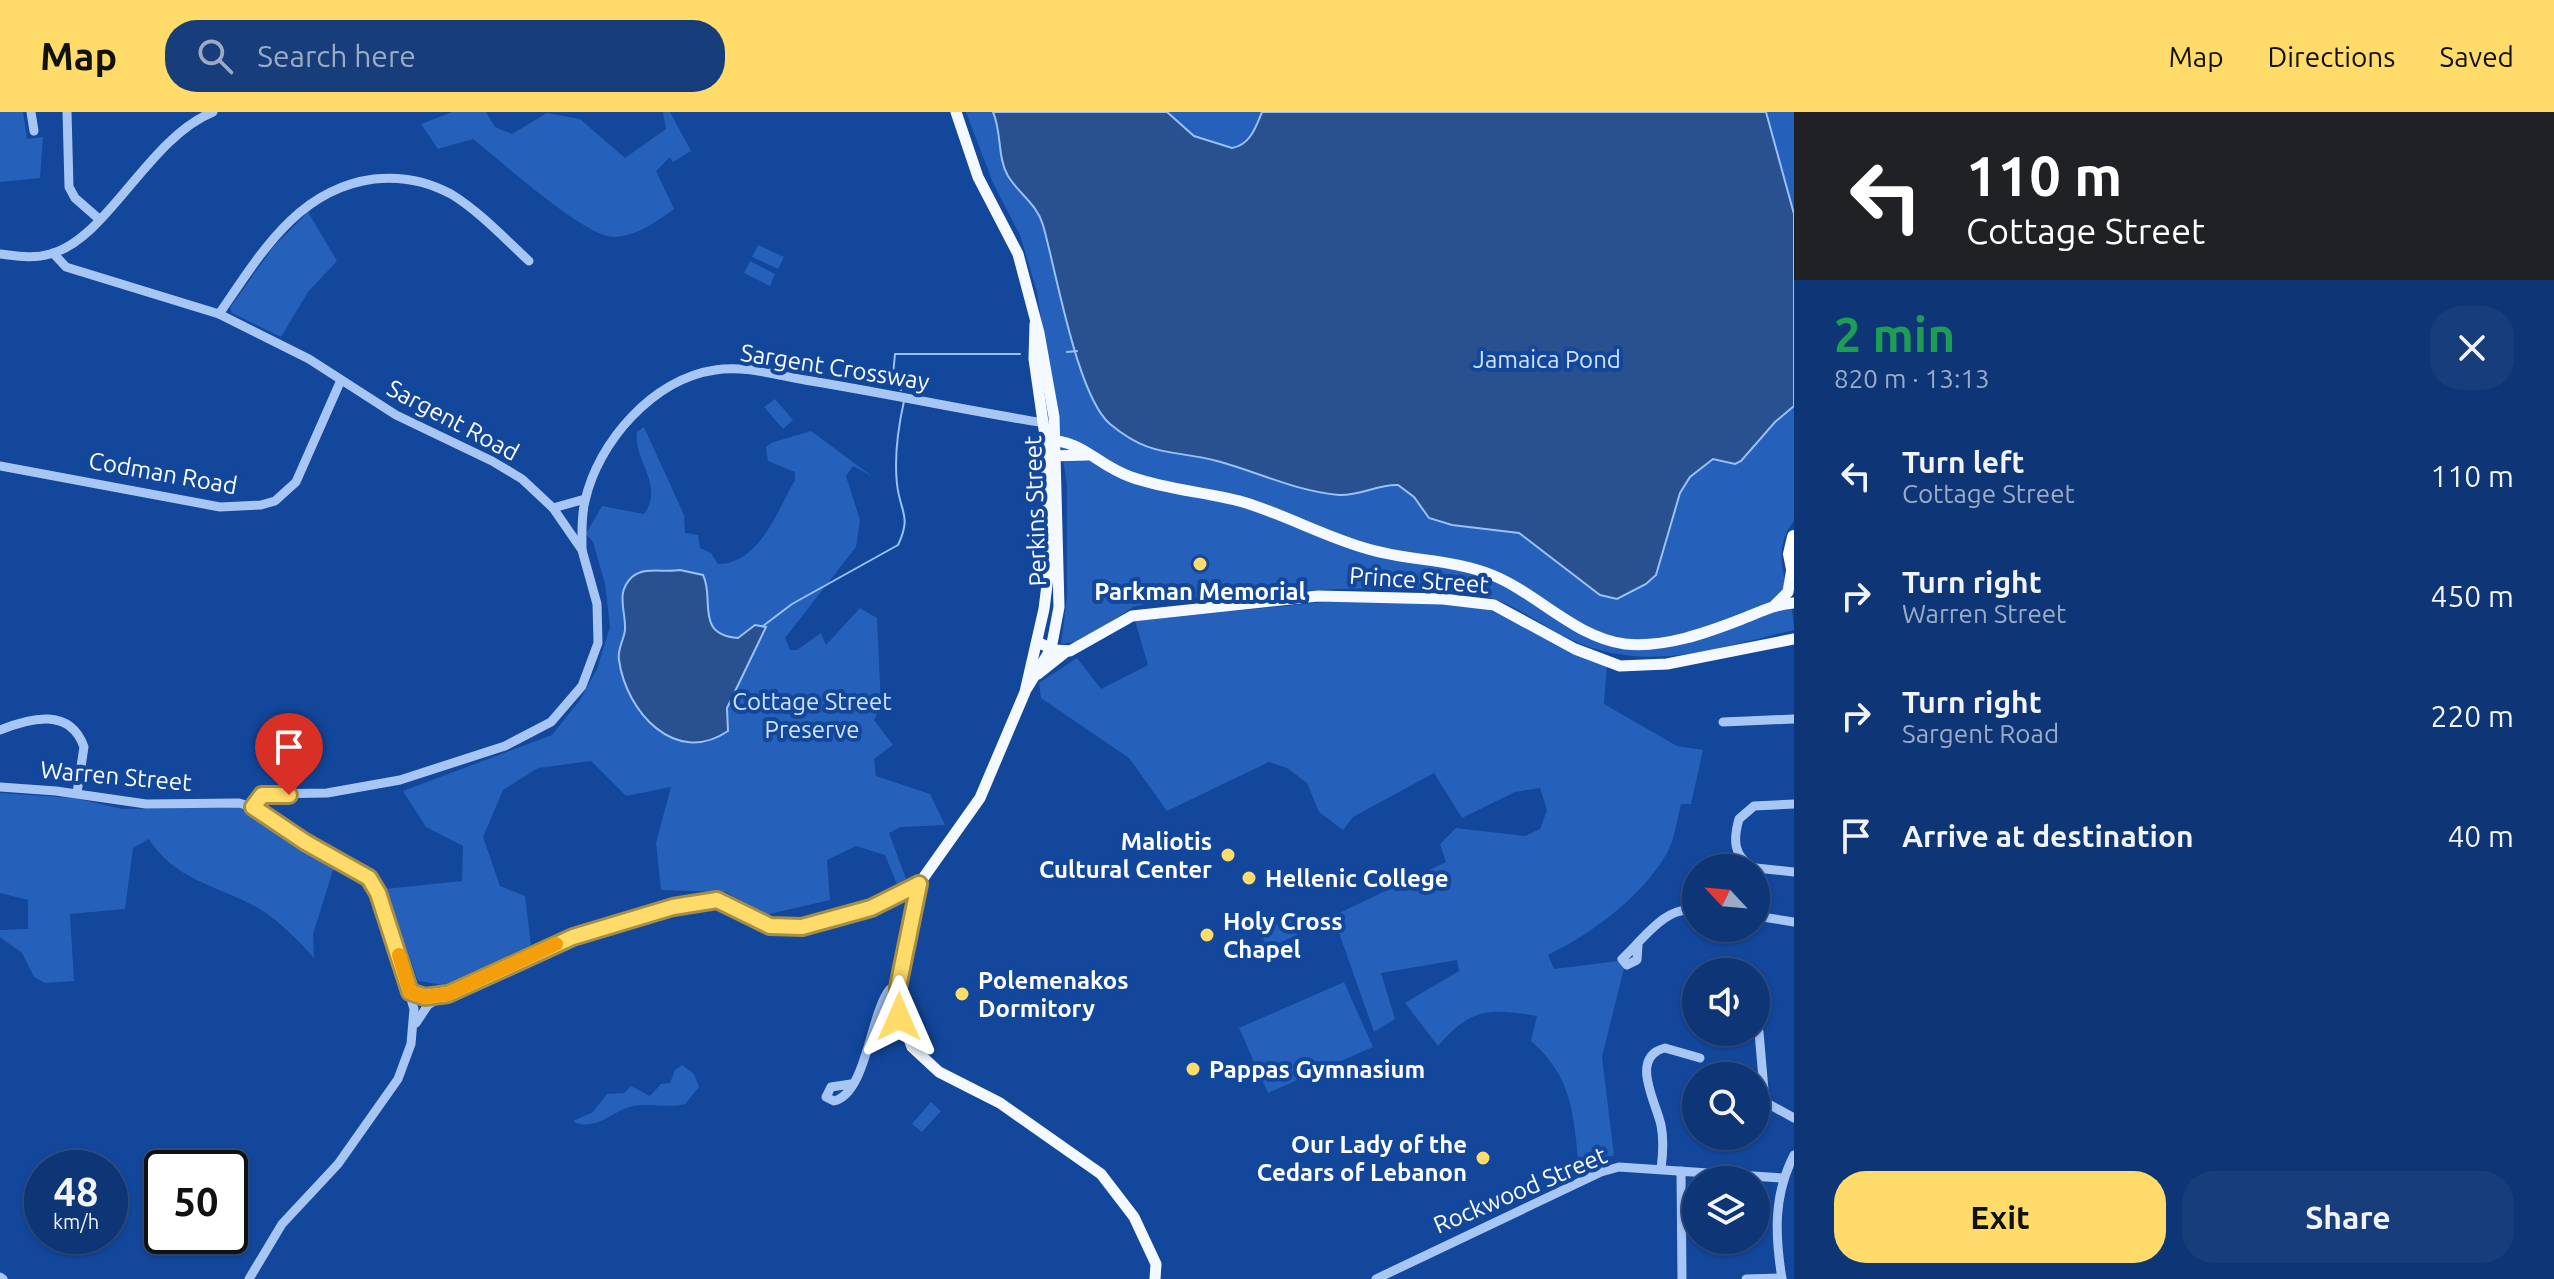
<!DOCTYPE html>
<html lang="en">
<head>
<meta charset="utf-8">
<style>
  body { margin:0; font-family:Ubuntu,sans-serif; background:#173d7a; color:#f1f3f6; height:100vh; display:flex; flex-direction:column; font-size:30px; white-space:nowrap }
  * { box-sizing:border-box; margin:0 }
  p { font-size:26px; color:#9babc5 }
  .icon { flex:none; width:44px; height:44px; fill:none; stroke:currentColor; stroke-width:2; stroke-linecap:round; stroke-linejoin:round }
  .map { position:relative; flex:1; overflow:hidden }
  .sheet { display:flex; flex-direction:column; background:#0e3575; width:760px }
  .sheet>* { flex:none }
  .banner { background:#202124; color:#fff; overflow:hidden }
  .needle { width:52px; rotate:296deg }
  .buttons { position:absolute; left:1682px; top:742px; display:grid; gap:16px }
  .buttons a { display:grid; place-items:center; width:88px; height:88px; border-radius:50%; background:#0e3575; box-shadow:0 2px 6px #0004,0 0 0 2px #2e5087; font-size:40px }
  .speed { position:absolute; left:24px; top:1038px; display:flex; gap:16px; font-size:40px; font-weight:700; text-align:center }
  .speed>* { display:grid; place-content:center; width:104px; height:104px; border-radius:50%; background:#0e3575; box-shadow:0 2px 6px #0004,0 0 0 2px #2e5087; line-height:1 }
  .speed small { font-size:20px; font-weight:400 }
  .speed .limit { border:4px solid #111; border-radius:12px; background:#fff; color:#111 }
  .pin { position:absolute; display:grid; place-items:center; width:68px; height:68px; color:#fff; margin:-82px -34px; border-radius:50% 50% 50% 0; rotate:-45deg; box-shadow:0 0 8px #0007 }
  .pin .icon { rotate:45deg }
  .me { position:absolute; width:88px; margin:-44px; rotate:0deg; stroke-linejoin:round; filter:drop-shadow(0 0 6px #0008) }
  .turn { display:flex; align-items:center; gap:28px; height:168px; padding:0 40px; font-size:36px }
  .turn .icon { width:104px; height:104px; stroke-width:2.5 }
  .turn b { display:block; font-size:56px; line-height:68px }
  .round { display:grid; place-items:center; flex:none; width:84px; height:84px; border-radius:32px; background:#173d7a }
  .head { display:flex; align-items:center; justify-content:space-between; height:136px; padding:0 40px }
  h1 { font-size:48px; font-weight:600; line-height:60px; color:#1e9e55 }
  .primary-button { display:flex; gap:16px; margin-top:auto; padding:16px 40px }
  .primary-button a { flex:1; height:92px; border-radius:32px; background:#ffdc6a; color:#111; font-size:32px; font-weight:600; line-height:92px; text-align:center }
  .primary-button a+a { background:#173d7a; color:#f1f3f6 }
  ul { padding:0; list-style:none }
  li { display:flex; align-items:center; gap:24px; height:120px; padding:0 40px }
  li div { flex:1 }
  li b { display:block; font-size:30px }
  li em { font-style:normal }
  header { display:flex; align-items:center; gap:48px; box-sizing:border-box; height:112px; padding:0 40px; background:#ffdc6a; color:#111 }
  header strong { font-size:38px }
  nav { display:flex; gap:44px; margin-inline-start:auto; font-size:28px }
  .search { width:560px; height:72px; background:#173d7a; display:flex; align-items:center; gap:20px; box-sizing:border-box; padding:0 28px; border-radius:32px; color:#9babc5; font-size:30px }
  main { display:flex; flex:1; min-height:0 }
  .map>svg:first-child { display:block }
</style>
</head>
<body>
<header>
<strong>Map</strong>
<div class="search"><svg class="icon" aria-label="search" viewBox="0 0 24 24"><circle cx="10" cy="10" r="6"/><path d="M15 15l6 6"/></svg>Search here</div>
<nav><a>Map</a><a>Directions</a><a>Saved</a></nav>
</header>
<main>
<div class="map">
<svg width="1794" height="1167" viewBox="0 0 1794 1167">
  <rect width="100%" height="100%" fill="#12479c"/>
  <g fill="#2560ba">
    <path d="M0,0h23l4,27 16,-2 -3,41 -40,4z"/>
    <path d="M452,0h34l9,15 17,7 35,-21 33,6 45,39 41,-29 -3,-17h7l21,39 -18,11 -3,-5 -14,14 18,38c-18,13 -37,27 -60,28 -30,0 -114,-77 -141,-98l-35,10 -17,-25z"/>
    <path d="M966,0h828v409c-28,34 0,72 0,109 -77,18 -144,44 -220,11 -30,-13 -59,-39 -93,-45 -107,-17 -216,-1 -323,5l-25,6 -51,34 -21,3 6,-46v-113l-30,-193 -17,-57 -27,-52z"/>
    <path d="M308,100l29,49 -29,31 -27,45 -49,-24 -2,-5 43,-61z"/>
    <path d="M758,133l26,12 -6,12 -26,-12z"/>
    <path d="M750,149l25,13 -5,12 -26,-13z"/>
    <path d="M775,287l18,21 -10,9 -19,-22z"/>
    <path d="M644,315l40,88 1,18 13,2 2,13 11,5 7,11c42,0 60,-55 77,-84v-8l-27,-11 -2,-14 5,-4 40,-12 62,46 -20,-11 -7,10 14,44 -4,27 -71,91 5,12h7l24,-17 5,12 34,-37 17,10 4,88 -7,14 19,25 -19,14 2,17 54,18 15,31 -44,2 -12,6 17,46 -9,5 -12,-29 -29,-9 -29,14 3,40 -65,15 -39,-23 -65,-2 -5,-47 15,-56 -45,9 -35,-35 -53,7 -35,22 -20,47 17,49 25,10 6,49 -88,40 -25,-4 -33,-92 77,-8 1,-35 -37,-19 -23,-36 149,-56 28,-35 17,-31 13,-42 -5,-43 -12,-42 -7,-8 16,-28 42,8c21,-29 -11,-54 -7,-82z"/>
    <path d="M1325,490l128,1 26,5 19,4 109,53 -3,39 73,42 26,4 -12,54h-10c-4,16 -6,34 -14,49 -24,43 -76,81 -119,102l6,14 72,-9 -24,97 12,98 -35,12c-6,-54 -6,-89 -48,-126l6,-25c-49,-8 -66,-8 -99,30l-33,-43 54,-32 -2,-11 -76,13 14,46 -21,13 -41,-116 113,-54 -6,-18 16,-16 69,8 15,-7 7,-19 -7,-22 -25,4 -53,26 -28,-45 -81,44 -10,13 -24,-18 -12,-29 -20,-15 -18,-6 -102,49 -38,-53 -88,-60 -2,-15 38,-25 24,31 47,-24 -13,-44z"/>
    <path d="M0,681l74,5 48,11 116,-2 19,8 78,49 -22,70 1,24c-16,-18 -36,-38 -56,-50 -39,-22 -84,-28 -109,-69l-16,9 -8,61 -55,5 4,67 -29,2 -11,-6 -12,-24 -22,-16v-7l28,-1v-29l-28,-7z"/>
    <path d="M1290,807l8,16 -31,13 -7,-17z"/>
    <path d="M1344,870l29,65 -105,46 -29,-65z"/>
    <path d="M682,953l12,9 5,13 -14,17c-19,5 -41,-3 -59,4 -16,7 -35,24 -53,13l20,-9 14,-18 17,-1 7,-7 19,10 11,-12 9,-1 5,-13z"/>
    <path d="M931,990l10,9 -19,21 -10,-8z"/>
  </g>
  <g fill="#29508f" stroke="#99c0f7" stroke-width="2">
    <path d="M993,0h174l27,24 38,12c18,-3 24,-21 30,-36h504l28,102v192l-19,16 -34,39 -6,3 -22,-5 -23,18 -10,16 -24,82 -10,9 -29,15 -17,-4 -81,-62 -67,-8 -23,-7 -15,-21 -16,-12c-20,-1 -38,11 -59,10 -44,-4 -81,-23 -122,-34 -46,-12 -66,-3 -107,-37 -33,-28 -54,-154 -67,-199 -6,-21 -24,-31 -35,-49 -11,-19 -6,-44 -15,-64z"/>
    <path d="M680,458l23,5c12,23 -9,60 35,63l17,-13 11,2 -39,81 1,23c-53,36 -102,-20 -109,-71 -2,-11 5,-20 6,-30 1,-20 -10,-37 7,-53 13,-11 32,-4 48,-7z"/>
  </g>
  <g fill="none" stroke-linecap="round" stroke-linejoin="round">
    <g stroke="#99c0f7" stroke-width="2">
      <path d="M1067,240l10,-1"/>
      <path d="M901,278l-8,-15 2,-21h125"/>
      <path d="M763,514l29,-22 106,-59c14,-29 2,-33 -1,-61 -3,-28 1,-56 7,-83"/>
    </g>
    <g stroke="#a7c6f4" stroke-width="9">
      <path d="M31,0l3,19"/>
      <path d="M67,0l2,75 6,11 24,21"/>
      <path d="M53,141l13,14 153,47 90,45 87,56 96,46 30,18 31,29 29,42 15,54 1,39 -16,43 -31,36 -46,24 -105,34 -73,13 -62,1 -12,13"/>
      <path d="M0,142c17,2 33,5 50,0 57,-14 98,-116 163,-142"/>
      <path d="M219,202c41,-59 78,-125 155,-135 27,-3 53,2 77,15 28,17 54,45 78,67"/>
      <path d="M0,354l220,41 41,-2 14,-4 21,-19 45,-102"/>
      <path d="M553,396l32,-9"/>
      <path d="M582,437c0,-16 -1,-32 3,-48 13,-59 68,-122 130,-131 28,-5 62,5 90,10 80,13 159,30 239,43"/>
      <path d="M1723,610l71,-3"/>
      <path d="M0,618c30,-12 70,-23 84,17l-7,46"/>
      <path d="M0,675l56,4 90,13 93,-1 19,6 47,33 50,26 16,13 20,49 23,79 -3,35 -13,35 -60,85 -56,60 -33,55"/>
      <path d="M1755,756c-22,-11 -22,-28 -16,-49l15,-13 40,-2"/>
      <path d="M1756,756l38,4"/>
      <path d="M1756,804l38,6"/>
      <path d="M1638,833l-1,15 -10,5 -5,-6c19,-17 47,-58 74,-47"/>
      <path d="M410,880l15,5 23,-3c84,-37 166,-82 259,-93 25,-3 39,17 61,24 43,13 115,-20 151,-41"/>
      <path d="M416,911l12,-18 13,-8"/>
      <path d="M1759,920l6,70 29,16"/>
      <path d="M851,972l-20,3 -5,10 8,4c33,-8 36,-88 56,-112l8,-2"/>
      <path d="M1661,1057c2,-15 3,-29 0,-44 -5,-23 -32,-68 4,-77l35,10"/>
      <path d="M1681,1059l1,108"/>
      <path d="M0,1165l3,2"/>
      <path d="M1376,1167l225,-107 18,-5 163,11"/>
      <path d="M1746,1167l36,-1"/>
      <path d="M1782,1167c-7,-44 -9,-83 12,-124"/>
    </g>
    <g stroke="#f4f8ff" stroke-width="11">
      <path d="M956,0l22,65 40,77 21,79 15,84 5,190 -8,42 -24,39"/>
      <path d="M1035,212l-1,35 11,77 4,133 -5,40 -19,83 -45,106 -61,86 -13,55 -9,68 15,40 27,25 61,31 101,71 33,43 22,47 -1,15"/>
      <path d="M1045,328c39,0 51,25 86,37 37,13 75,15 112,25 43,13 82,35 125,47 40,12 85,10 124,26 45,18 84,63 133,69 40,4 81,-11 117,-25 18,-7 33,-15 52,-16"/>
      <path d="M1049,344l39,-1"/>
      <path d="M1775,493l13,-13 4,-24"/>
      <path d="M1037,530l18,8 15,1 62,-35 186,-20 125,3 51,6 81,44 45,17 47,-2 127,-25"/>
      <path d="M1038,562l29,-23"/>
    </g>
    <path stroke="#fff" stroke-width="14" d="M1794,425l-4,17 4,20"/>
  </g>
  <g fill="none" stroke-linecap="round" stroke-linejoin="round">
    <defs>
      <path id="route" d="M289,683h-27l-9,12 52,35 64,36 9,15 32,99 15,5 23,-3 125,-57 100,-30 44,-7 53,26 32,1 69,-19 48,-24 -21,103 1,30"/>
    </defs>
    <use href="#route" stroke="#a68f45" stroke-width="20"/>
    <use href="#route" stroke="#ffdc6a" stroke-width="14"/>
    <path stroke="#f59e0b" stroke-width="14" d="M399,843l11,37 15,5 23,-3 108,-50"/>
  </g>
  <g fill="#ffdc6a" stroke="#12479c" stroke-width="3">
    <circle cx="1200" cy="452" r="8"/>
    <circle cx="1228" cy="743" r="8"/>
    <circle cx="1249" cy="766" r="8"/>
    <circle cx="1207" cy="823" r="8"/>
    <circle cx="962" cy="882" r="8"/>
    <circle cx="1193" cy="957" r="8"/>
    <circle cx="1483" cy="1046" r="8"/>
  </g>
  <g text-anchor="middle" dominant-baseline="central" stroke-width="8" stroke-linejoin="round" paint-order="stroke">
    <g font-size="24" fill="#d0e2fe" stroke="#12479c">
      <text x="1547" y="247">Jamaica Pond</text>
      <text x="812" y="589">Cottage Street<tspan x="812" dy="28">Preserve</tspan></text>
    </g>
    <g font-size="24" fill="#fff" stroke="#12479c">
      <text transform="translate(835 255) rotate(9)">Sargent Crossway</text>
      <text transform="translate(453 308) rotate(28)">Sargent Road</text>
      <text transform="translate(163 361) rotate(10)">Codman Road</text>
      <text transform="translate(1035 399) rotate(-92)">Perkins Street</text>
      <text transform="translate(1419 468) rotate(4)">Prince Street</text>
      <text transform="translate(116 664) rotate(5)">Warren Street</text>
      <text transform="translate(1520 1078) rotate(-23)">Rockwood Street</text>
    </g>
    <g font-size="24" font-weight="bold" fill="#fff" stroke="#12479c" text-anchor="start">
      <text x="1200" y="479" text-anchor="middle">Parkman Memorial</text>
      <text x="1212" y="729" text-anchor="end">Maliotis<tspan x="1212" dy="28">Cultural Center</tspan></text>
      <text x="1265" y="766">Hellenic College</text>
      <text x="1223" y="809">Holy Cross<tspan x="1223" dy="28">Chapel</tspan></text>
      <text x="978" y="868">Polemenakos<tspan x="978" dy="28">Dormitory</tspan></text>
      <text x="1209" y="957">Pappas Gymnasium</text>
      <text x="1467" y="1032" text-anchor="end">Our Lady of the<tspan x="1467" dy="28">Cedars of Lebanon</tspan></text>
    </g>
  </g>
</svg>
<div class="buttons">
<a><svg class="needle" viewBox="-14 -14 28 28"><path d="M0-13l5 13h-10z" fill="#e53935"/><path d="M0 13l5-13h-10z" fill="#9babc5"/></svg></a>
<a><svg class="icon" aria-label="sound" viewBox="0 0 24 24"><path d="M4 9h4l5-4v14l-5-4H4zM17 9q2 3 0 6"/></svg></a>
<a><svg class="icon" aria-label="search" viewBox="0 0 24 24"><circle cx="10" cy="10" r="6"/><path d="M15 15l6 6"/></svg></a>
<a><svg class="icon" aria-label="layers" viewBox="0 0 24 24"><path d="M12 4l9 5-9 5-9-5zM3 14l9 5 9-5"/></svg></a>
</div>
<div class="speed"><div>48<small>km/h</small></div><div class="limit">50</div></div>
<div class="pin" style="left:289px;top:683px;background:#d93025"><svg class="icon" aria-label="arrive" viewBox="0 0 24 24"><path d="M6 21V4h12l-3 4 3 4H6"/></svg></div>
<svg class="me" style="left:899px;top:905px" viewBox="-20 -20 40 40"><path d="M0-17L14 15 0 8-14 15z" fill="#ffdc6a" stroke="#fff" stroke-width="4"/></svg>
</div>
<section class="sheet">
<div class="banner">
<div class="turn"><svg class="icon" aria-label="left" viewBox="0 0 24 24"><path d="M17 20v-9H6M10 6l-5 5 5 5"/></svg><div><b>110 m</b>Cottage Street</div></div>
</div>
<div class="head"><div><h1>2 min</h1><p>820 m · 13:13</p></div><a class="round"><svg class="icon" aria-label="close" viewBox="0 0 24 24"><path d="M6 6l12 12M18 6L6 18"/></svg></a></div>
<ul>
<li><svg class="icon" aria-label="left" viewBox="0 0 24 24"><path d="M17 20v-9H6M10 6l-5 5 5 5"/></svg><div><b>Turn left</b><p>Cottage Street</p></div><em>110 m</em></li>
<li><svg class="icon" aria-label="right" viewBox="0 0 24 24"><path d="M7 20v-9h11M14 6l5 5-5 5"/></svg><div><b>Turn right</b><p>Warren Street</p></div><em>450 m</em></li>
<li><svg class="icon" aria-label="right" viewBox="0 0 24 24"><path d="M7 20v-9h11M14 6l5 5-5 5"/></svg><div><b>Turn right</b><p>Sargent Road</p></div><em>220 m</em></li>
<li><svg class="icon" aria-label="arrive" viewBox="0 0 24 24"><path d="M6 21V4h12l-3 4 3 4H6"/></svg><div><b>Arrive at destination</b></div><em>40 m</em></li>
</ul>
<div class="primary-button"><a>Exit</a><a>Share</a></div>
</section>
</main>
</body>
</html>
